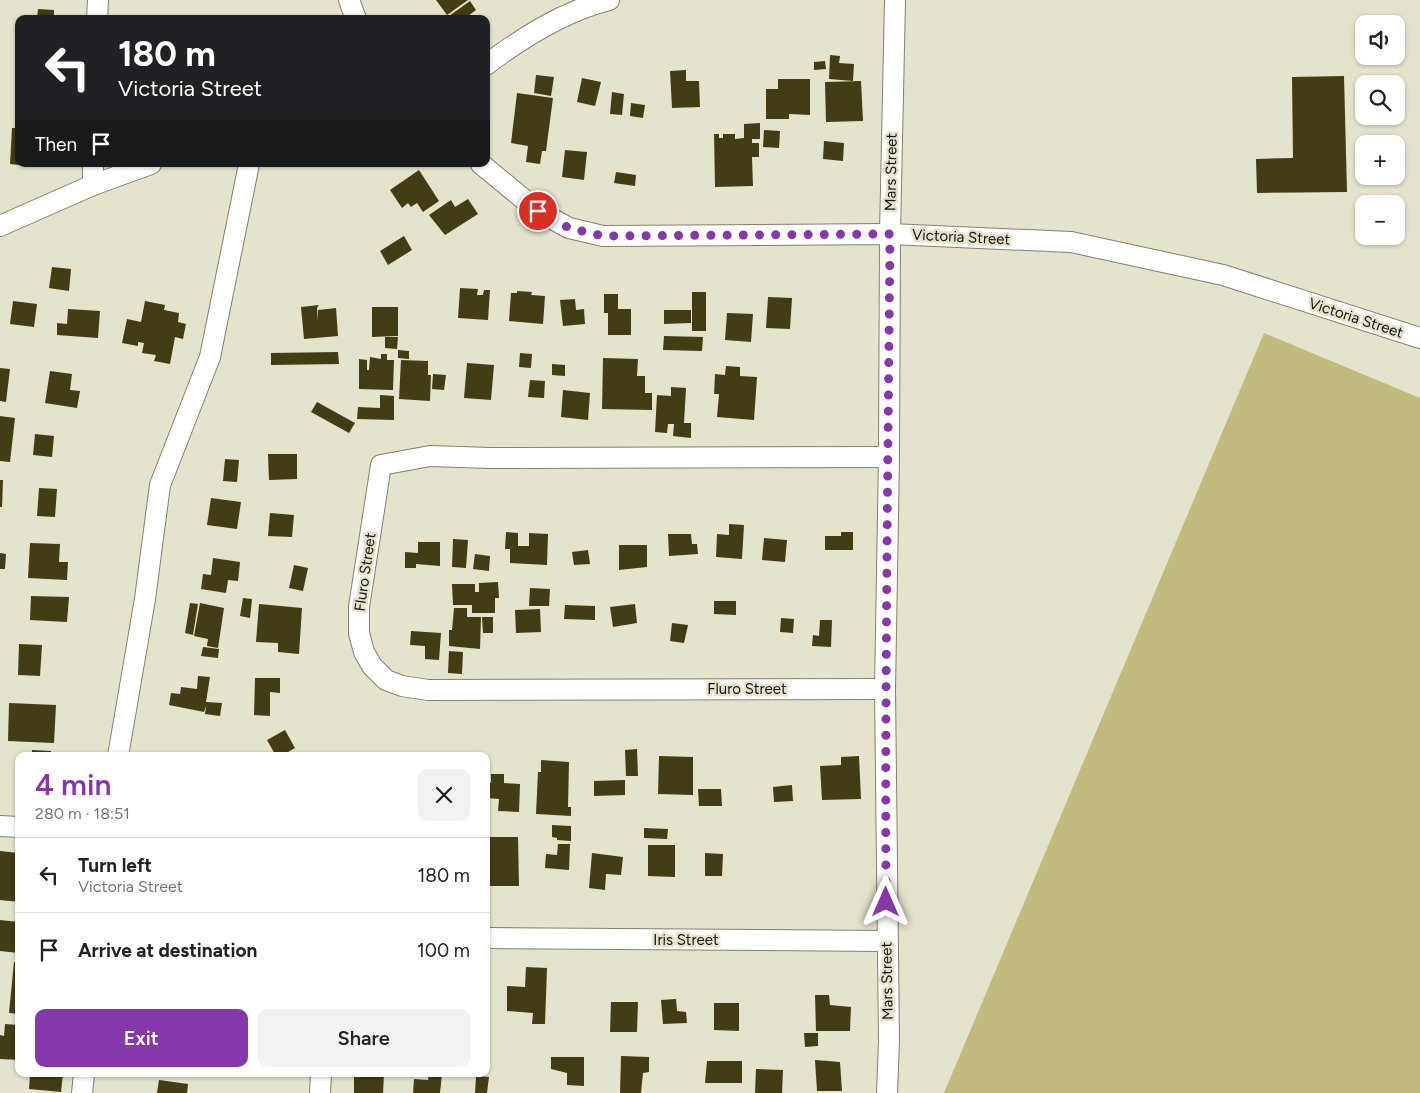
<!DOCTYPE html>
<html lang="en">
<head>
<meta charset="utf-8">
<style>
  body { margin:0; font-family:Figtree,sans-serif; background:#f2f2f2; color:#222; height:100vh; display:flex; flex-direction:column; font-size:19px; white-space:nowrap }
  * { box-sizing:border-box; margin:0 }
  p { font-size:16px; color:#767676 }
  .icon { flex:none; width:28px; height:28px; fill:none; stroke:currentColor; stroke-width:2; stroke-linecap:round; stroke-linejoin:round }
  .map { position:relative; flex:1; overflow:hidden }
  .panel { position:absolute; left:15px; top:752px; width:475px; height:325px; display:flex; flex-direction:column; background:#fff; border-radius:10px; box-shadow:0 1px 4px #0004 }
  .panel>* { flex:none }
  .top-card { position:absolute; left:15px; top:15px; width:475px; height:152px; border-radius:10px; box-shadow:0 1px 4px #0004; background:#202124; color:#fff; overflow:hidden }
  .tools { position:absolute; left:1355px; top:15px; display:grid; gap:10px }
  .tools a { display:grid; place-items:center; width:50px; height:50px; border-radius:10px; background:#fff; box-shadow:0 1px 4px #0004; font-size:25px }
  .pin { position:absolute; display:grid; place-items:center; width:42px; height:42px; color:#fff; margin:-21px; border:2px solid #fff; border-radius:50%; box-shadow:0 1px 5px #0007 }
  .me { position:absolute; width:55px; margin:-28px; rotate:0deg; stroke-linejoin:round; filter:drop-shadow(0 0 4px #0008) }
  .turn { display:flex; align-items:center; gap:18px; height:105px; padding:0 20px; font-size:22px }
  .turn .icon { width:65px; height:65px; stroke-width:2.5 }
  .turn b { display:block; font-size:35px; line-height:42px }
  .then { display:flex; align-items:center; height:48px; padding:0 20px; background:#0003; gap:10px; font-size:19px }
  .round { display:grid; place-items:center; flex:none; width:52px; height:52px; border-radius:10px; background:#f2f2f2 }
  .overview { display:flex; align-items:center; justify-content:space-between; height:85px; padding:0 20px }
  h1 { font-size:30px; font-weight:600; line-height:38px; color:#8438a9 }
  .action { display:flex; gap:10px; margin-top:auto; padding:10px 20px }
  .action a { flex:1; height:58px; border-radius:10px; background:#8438a9; color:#fff; font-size:20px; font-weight:600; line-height:58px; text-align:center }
  .action a+a { background:#f2f2f2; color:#222 }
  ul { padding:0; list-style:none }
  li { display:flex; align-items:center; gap:15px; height:75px; padding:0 20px; border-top:1px solid #e0e0e0 }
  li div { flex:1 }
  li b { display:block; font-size:19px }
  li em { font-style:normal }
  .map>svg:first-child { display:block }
</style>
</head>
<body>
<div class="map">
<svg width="1420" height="1093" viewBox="0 0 1420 1093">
  <rect width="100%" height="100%" fill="#e5e3cc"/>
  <path fill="#c1bb7e" d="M1264,333l156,65v695h-476z"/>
  <g fill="#423d14">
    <path d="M436,0h32l-21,15z"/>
    <path d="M470,1l6,9 -12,9h-12l-3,-3z"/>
    <path d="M38,9l16,1v9h-17z"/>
    <path d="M830,55l10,1 -1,7 15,1 -1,17 -24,-2z"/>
    <path d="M825,61l1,8 -12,1v-8z"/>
    <path d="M686,70v11h13l1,26 -28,1 -2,-37z"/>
    <path d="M536,75l18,2 -3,19 -17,-3z"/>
    <path d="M1344,76l3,116 -90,1 -1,-34 37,-1 -1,-81z"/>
    <path d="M582,78l19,4 -6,24 -18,-4z"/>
    <path d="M778,79h32v36l-21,-1v5h-23v-30h12z"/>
    <path d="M861,81l2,40 -37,1 -1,-40z"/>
    <path d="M612,92l12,2 -2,21 -12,-1z"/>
    <path d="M517,93l36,5 -7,53h-4l-2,13 -14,-2 2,-16 -17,-3z"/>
    <path d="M631,103l14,2 -2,13 -13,-2z"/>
    <path d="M760,123v16h-8v4h7v14h-7l1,29 -38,1 -1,-53h5v4h4v-4h12v5l9,-1v-14z"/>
    <path d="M12,128h7v37l-9,-1z"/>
    <path d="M764,130l16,1 -1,17 -16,-1z"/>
    <path d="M824,141l20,2 -1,18 -20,-2z"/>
    <path d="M565,150l22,2 -3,28 -22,-3z"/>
    <path d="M419,170l20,31 -16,11 -6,-9 -6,4 -3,-4 -6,5 -12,-18z"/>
    <path d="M616,172l20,3 -1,11 -21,-3z"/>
    <path d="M468,199l10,15 -33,21 -16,-20 22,-15 4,7z"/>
    <path d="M404,236l8,14 -24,15 -8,-14z"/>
    <path d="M52,267l19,2 -2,22 -20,-3z"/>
    <path d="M460,288l18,1 -1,6h6l1,-5h6l-2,30 -30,-2z"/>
    <path d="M517,291l15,1 -1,3 14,1 -2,28 -34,-3 2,-28h6z"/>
    <rect x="692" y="292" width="14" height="39"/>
    <path d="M604,294h14v15h13v26h-23v-22h-4z"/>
    <path d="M768,297l24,1 -2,31 -24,-1z"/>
    <path d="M575,299l1,11 8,-1 1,15 -22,2 -3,-26z"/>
    <path d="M13,301l24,3 -3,23 -24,-3z"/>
    <path d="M145,301l20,4 -1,5 15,3 -1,9 8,2 -3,15 -8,-2 -5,27 -16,-3 2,-6 -14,-2 2,-10 -6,-1v4l-16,-3 5,-24 14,3z"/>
    <path d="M319,305l-2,3 1,14v-12l18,-2 2,28 -34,3 -3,-32z"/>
    <path d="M372,307h26v29l-26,1z"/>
    <path d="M68,309l32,2 -2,27 -41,-3v-12l10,1z"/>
    <path d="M664,310h27v13l-27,1z"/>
    <path d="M727,313l26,1 -2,28 -26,-2z"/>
    <path d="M664,336l39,1 -1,14 -39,-1z"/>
    <path d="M385,337h13l-1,12 -12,-1z"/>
    <path d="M398,350l11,1v8l-11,-1z"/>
    <path d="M338,352l1,12 -68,1v-12z"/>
    <path d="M520,353l12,1 -1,14 -12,-1z"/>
    <path d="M381,354h6v6h7l-1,30 -34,-1v-30l8,1v10h2l1,-13 11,2z"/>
    <path d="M603,358l35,1 -1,17h8v17h7v17l-50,-1z"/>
    <path d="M401,360l27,1v14h3l-1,26 -31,-2z"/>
    <path d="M467,363l27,2 -3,35 -27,-2z"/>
    <path d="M552,364l13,1v11l-13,-1z"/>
    <path d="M726,366l14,1v9l17,1 -3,43 -37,-3 2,-23h-5l1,-20 10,1z"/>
    <path d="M0,368l10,1 -4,33 -6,-1z"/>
    <path d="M50,371l22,3 -2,16 10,1 -3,17 -32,-5z"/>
    <path d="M433,374l13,1 -2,15 -12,-1z"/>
    <path d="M530,380l15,1 -1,17 -16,-1z"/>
    <path d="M671,387l15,1 -2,35h7v15l-18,-2 1,-12h-6l-1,9 -12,-1 2,-37 14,1z"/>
    <path d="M563,390l27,3 -2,27 -27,-3z"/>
    <path d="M380,395l14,1v24l-37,-1 1,-12 22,1z"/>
    <path d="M317,402l38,21 -6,10 -38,-21z"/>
    <path d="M0,416l15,2 -5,44 -10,-1z"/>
    <path d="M35,434l19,2 -2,21 -19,-2z"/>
    <path d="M268,454h29v25l-28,1z"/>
    <path d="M225,459l14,1 -2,22 -14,-1z"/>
    <path d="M0,480h3l-1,27h-2z"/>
    <path d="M39,488l18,1 -2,28 -18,-1z"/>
    <path d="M211,498l30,4 -4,27 -30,-4z"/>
    <path d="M270,513l24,2 -2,22 -24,-1z"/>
    <path d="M729,524l15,1 -2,34 -26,-2 1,-23 12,1z"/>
    <path d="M506,532l12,1v13h11v-13l19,1 -1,31 -37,-2v-14h-5z"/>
    <path d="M841,532h12v18h-28v-14h16z"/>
    <path d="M668,534h23l1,10h5l1,10 -29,2z"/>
    <path d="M764,538l23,2 -2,22 -23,-2z"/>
    <path d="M453,539l15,1 -2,28 -14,-1z"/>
    <path d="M418,542h22v24l-24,-2v4h-11v-16l13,1z"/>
    <path d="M30,543l30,1 -1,18h9l-1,18 -39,-2z"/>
    <path d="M619,545h28v22l-28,3z"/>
    <path d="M588,550l2,14 -16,1 -2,-13z"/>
    <path d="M0,553l6,1 -1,15h-5z"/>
    <path d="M475,554l15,2 -1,15 -16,-2z"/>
    <path d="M213,558l27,4 -2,19 -10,-1 -2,13 -25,-4 2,-15 8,1z"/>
    <path d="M294,565l14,3 -5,23 -14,-3z"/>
    <path d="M498,582l1,16h-4v15h-23v-8h-19l-1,-21h23v8h4v-9z"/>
    <path d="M530,588l20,1 -1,17h-20z"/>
    <path d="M31,596l38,1 -2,25 -37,-2z"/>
    <path d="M243,598l9,1 -2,19 -10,-2z"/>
    <path d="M714,601h22v14l-22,-1z"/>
    <path d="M190,603l8,1 -5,31 -8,-2z"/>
    <path d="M200,603l24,5 -6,40 -11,-2 1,-7 -14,-3z"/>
    <path d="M259,604l43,4 -3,46 -21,-2v-9l-22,-1z"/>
    <path d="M635,604l2,19 -24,4 -3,-20z"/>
    <path d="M565,605l30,1v14l-31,-1z"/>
    <path d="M454,608h13v9h14l-1,32 -31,-3v-16h3z"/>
    <path d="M540,609l1,23 -25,1 -1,-23z"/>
    <path d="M482,617h11v16h-10z"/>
    <path d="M781,618l13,1 -1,14 -13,-1z"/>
    <path d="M820,620h12l-1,27 -19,-1 1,-11 6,1z"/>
    <path d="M672,623l16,2 -4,18 -14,-2z"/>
    <path d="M411,631l30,2 -2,27 -14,-1v-13l-15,-1z"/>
    <path d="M19,644l23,1 -2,31 -22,-1z"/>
    <path d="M203,647l16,2 -1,9 -17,-2z"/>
    <path d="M449,651l14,1 -1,22 -14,-1z"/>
    <path d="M198,676l12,1 -4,25 16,1 -2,13 -15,-2 1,-8 -2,6 -35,-7 2,-12 9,1 1,-7 16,2z"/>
    <path d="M255,678h25v15l-10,-1v24l-16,-1z"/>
    <path d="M9,703l47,2 -2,38 -46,-2z"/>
    <path d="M285,730l10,18 -14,8h-5l-9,-16z"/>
    <path d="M637,749l1,27h-12l-1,-26z"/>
    <path d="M32,750l19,1v5h-19z"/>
    <path d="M659,756l34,1v38l-35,-1z"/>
    <path d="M859,756l2,43 -39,1 -2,-34 21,-1v-8z"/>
    <path d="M541,760l28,2 -1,45h3v9l-35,-2 2,-42h3z"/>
    <path d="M491,774h13v9l16,1 -1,28 -21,-1 1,-12 -13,-1v-16l5,1z"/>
    <path d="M625,780v15l-31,1v-15z"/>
    <path d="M792,785l1,16 -19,1 -1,-15z"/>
    <path d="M698,789h23l1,17h-23z"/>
    <path d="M552,825l19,1v15l-14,-1v-2l-5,-1z"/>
    <path d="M644,828l24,1 -1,10 -23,-1z"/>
    <path d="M486,837h32l1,49h-33z"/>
    <path d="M558,844h12l-1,26 -24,-2 1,-14 11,1z"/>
    <path d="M648,845h27v32l-27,-1z"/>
    <path d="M0,851l19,2v49l-19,-2z"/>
    <path d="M592,853l31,4 -2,18 -15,-1 -1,16 -16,-2z"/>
    <path d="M705,853l18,1 -1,22h-17z"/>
    <path d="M0,920l19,2v31l-19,-2z"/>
    <path d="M14,962l5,1v51l-10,-1z"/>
    <path d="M526,967l21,1 -2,56h-13l1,-11 -26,-2v-25l18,1z"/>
    <path d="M815,995h14l1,10 21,2 -1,24h-34z"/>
    <path d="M676,999l1,12 9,1 1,11 -24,1 -2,-24z"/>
    <path d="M611,1002h27l-1,30h-27z"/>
    <path d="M714,1003h25v28l-25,-1z"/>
    <path d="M5,1024l14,1v35l-19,-1v-24l4,1z"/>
    <path d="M804,1033h14v13l-13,1z"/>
    <path d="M621,1056l28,1v15l-6,1 -2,20h-21z"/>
    <path d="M551,1057h33v29l-17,-1v-12l-16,-4z"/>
    <path d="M815,1060l25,2 2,29h-25z"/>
    <path d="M707,1061h35v22h-37z"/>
    <path d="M756,1069l27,1 -1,23h-27z"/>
    <path d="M30,1074h33l-2,18 -32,-3z"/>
    <path d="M354,1074h30l-1,19h-29z"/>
    <path d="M429,1074h13l-2,19h-27l1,-14 14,1z"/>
    <path d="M476,1076l13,1 -2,16h-12z"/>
    <path d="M159,1080l29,4 -1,9h-30z"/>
  </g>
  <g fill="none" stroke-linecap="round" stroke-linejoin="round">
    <defs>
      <g id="street">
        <path d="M349,0l7,19"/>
        <path d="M97,19l1,-19"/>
        <path d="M486,65c37,-28 78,-54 123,-65"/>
        <path d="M481,164l57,47 31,17 34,8 287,-2 181,8 152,33 197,63"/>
        <path d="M93,185v-21"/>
        <path d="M0,226l93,-41 58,-21"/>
        <path d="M885,689l-457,1 -26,-4 -16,-6 -14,-14 -8,-14 -5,-19v-26l22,-142 49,-9 60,2 399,-1"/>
        <path d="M118,756l27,-157 15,-114 50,-128 39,-193"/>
        <path d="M0,826l19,1"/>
        <path d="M486,938l400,3"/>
        <path d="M82,1093l2,-19"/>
        <path d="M320,1093l1,-19"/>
        <path d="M887,1093l2,-52 -4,-352 4,-232 1,-223 5,-234"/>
      </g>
    </defs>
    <use href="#street" stroke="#83816c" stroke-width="22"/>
    <use href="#street" stroke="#fff" stroke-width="20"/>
  </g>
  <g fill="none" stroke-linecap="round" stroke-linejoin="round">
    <path stroke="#8438a9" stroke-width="9" stroke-dasharray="0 16.2" d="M538,211l31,17 34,8 287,-2c-2,222 -5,445 -4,668"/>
  </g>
  <g text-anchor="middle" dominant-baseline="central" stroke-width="5" stroke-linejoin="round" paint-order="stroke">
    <g font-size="15" fill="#15140c" stroke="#e5e3cc">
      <text transform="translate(891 172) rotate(-89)">Mars Street</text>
      <text transform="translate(961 237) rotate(3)">Victoria Street</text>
      <text transform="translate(1356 318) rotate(18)">Victoria Street</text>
      <text transform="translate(365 572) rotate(-82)">Fluro Street</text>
      <text x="747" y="689">Fluro Street</text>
      <text x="686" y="940">Iris Street</text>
      <text transform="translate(887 981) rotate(-91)">Mars Street</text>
    </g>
  </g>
</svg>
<div class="tools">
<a><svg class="icon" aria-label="sound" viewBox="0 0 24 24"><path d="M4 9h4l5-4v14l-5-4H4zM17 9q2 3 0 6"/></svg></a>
<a><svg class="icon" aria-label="search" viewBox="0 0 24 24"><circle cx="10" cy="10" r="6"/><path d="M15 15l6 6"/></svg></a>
<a>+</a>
<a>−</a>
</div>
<div class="pin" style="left:538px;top:211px;background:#d93025"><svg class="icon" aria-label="arrive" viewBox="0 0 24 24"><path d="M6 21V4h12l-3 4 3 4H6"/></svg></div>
<svg class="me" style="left:886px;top:902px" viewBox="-20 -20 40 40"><path d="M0-17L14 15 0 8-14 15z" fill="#8438a9" stroke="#fff" stroke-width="4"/></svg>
<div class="top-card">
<div class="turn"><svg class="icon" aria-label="left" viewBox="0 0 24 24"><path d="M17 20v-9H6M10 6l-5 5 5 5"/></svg><div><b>180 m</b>Victoria Street</div></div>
<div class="then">Then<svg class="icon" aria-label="arrive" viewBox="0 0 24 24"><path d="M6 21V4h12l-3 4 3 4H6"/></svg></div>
</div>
<section class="panel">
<div class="overview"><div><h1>4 min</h1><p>280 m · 18:51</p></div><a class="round"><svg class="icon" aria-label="close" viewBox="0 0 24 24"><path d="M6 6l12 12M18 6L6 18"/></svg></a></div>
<ul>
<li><svg class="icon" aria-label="left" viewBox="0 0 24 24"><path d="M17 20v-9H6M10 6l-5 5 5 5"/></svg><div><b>Turn left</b><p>Victoria Street</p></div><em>180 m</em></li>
<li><svg class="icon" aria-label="arrive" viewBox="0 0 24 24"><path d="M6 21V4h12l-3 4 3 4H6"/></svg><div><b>Arrive at destination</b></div><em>100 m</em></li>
</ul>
<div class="action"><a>Exit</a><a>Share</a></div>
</section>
</div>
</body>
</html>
